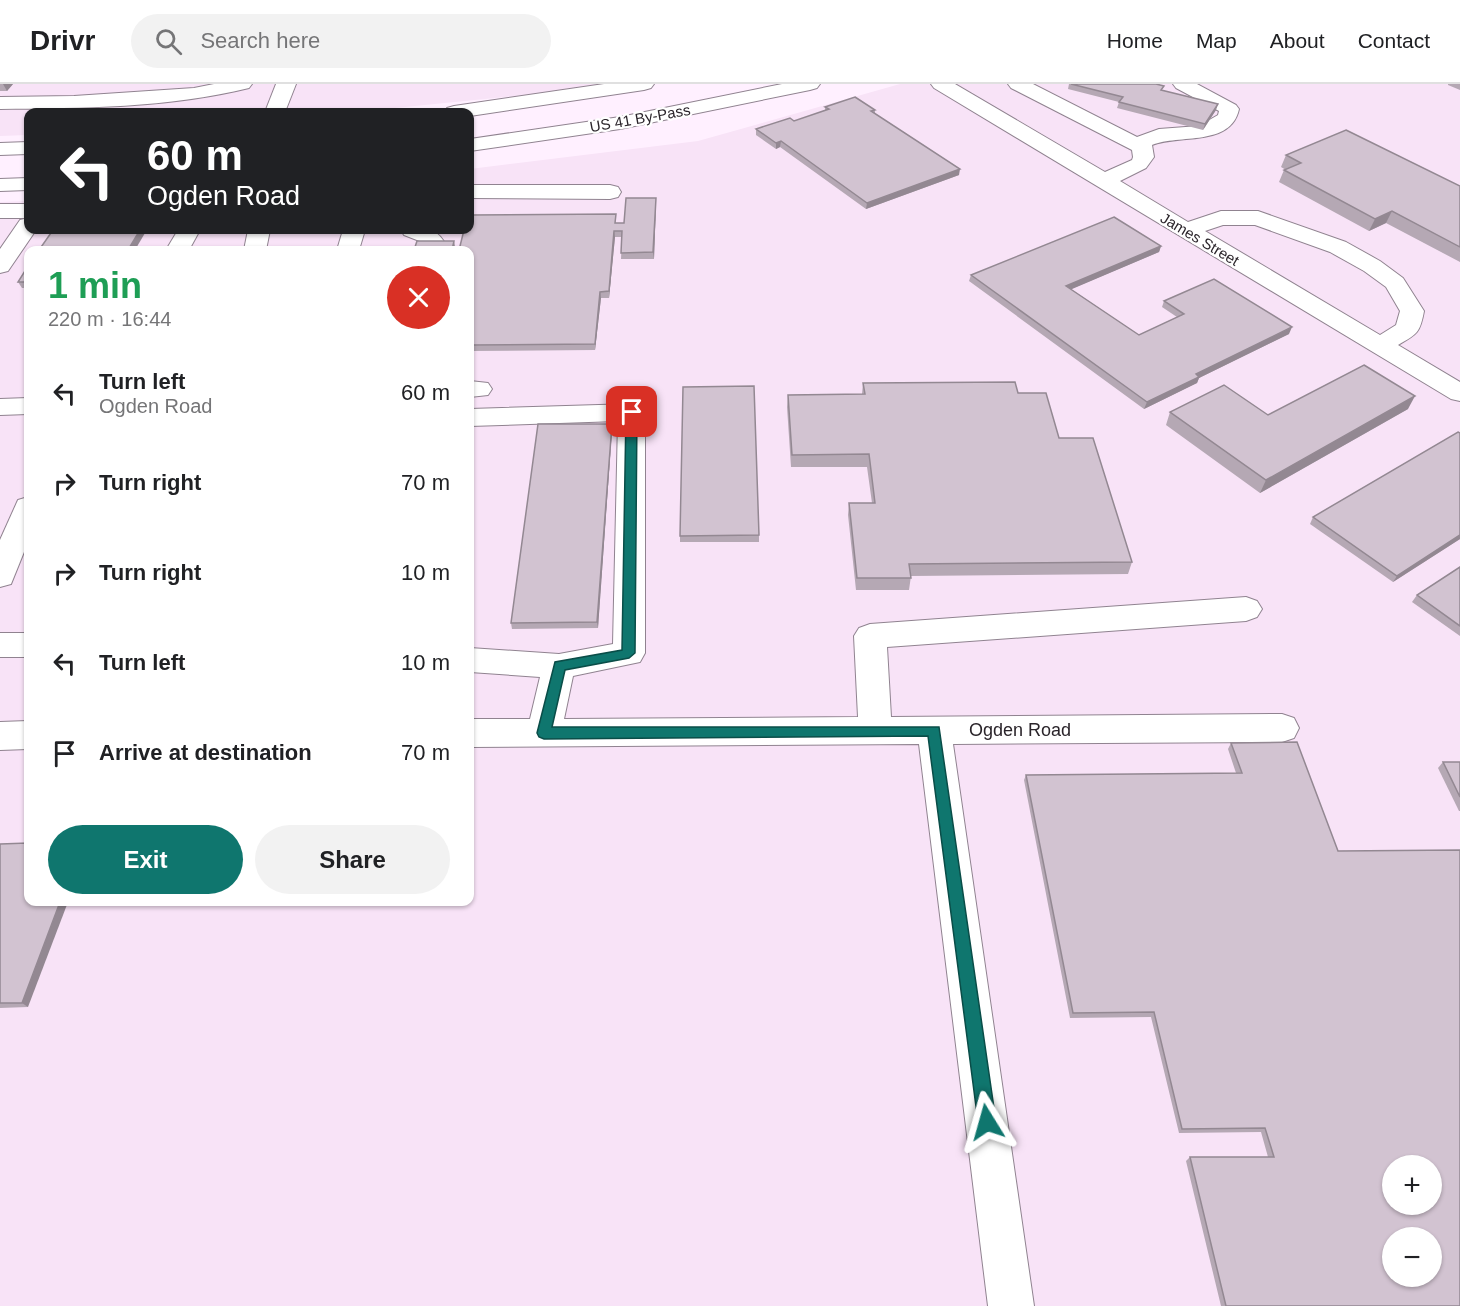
<!DOCTYPE html>
<html lang="en">
<head>
<meta charset="utf-8">
<style>
  body { margin:0; font-family:Helvetica,sans-serif; background:#f2f2f2; color:#202124; height:100vh; display:flex; flex-direction:column; font-size:22px; white-space:nowrap }
  * { box-sizing:border-box; margin:0 }
  p { font-size:20px; color:#757577 }
  .icon { flex:none; width:33px; height:33px; fill:none; stroke:currentColor; stroke-width:2; stroke-linecap:round; stroke-linejoin:round }
  .map { position:relative; flex:1; overflow:hidden }
  .details { position:absolute; left:24px; top:162px; width:450px; height:660px; display:flex; flex-direction:column; background:#fff; border-radius:12px; box-shadow:0 2px 4px #0004 }
  .details>* { flex:none }
  .guide { position:absolute; left:24px; top:24px; width:450px; height:126px; border-radius:12px; box-shadow:0 2px 4px #0004; background:#202124; color:#fff; overflow:hidden }
  .buttons { position:absolute; left:1382px; top:1071px; display:grid; gap:12px }
  .buttons a { display:grid; place-items:center; width:60px; height:60px; border-radius:50%; background:#fff; box-shadow:0 2px 4px #0004; font-size:30px }
  .pin { position:absolute; display:grid; place-items:center; width:51px; height:51px; color:#fff; margin:-26px; border-radius:12px; box-shadow:0 3px 9px #0006 }
  .me { position:absolute; width:66px; margin:-33px; rotate:352deg; stroke-linejoin:round; filter:drop-shadow(0 0 4px #0008) }
  .turn { display:flex; align-items:center; gap:21px; height:126px; padding:0 24px; font-size:27px }
  .turn .icon { width:78px; height:78px; stroke-width:2.5 }
  .turn b { display:block; font-size:42px; line-height:51px }
  .round { display:grid; place-items:center; flex:none; width:63px; height:63px; border-radius:32px; background:#f2f2f2 }
  .overview { display:flex; align-items:center; justify-content:space-between; height:102px; padding:0 24px }
  h1 { font-size:36px; font-weight:600; line-height:45px; color:#1e9e55 }
  .action { display:flex; gap:12px; margin-top:auto; padding:12px 24px }
  .action a { flex:1; height:69px; border-radius:36px; background:#0f766e; color:#fff; font-size:24px; font-weight:600; line-height:69px; text-align:center }
  .action a+a { background:#f2f2f2; color:#202124 }
  ul { padding:0; list-style:none }
  li { display:flex; align-items:center; gap:18px; height:90px; padding:0 24px }
  li div { flex:1 }
  li b { display:block; font-size:22px }
  li em { font-style:normal }
  header { display:flex; align-items:center; gap:36px; box-sizing:border-box; height:84px; padding:0 30px; background:#fff; border-bottom:2px solid #e0e0e0 }
  header strong { font-size:28px }
  nav { display:flex; gap:33px; margin-inline-start:auto; font-size:21px }
  .search { width:420px; height:54px; background:#f2f2f2; display:flex; align-items:center; gap:15px; box-sizing:border-box; padding:0 21px; border-radius:33px; color:#757577; font-size:22px }
  .map>svg:first-child { display:block }
</style>
</head>
<body>
<header>
<strong>Drivr</strong>
<div class="search"><svg class="icon" aria-label="search" viewBox="0 0 24 24"><circle cx="10" cy="10" r="6"/><path d="M15 15l6 6"/></svg>Search here</div>
<nav><a>Home</a><a>Map</a><a>About</a><a>Contact</a></nav>
</header>
<div class="map">
<svg width="1460" height="1222" viewBox="0 0 1460 1222">
  <rect width="100%" height="100%" fill="#fff0ff"/>
  <g fill="#f8e3f7" fill-rule="evenodd">
    <path d="M0,0h603l-29,6 -219,22h-327v23l-28,1z"/>
    <path d="M900,0h560v1222h-1460v-1104l28,-1v29h442v-61l228,-28zM28,166h442v652h-442zM1392,1082h39v38h-39zM1392,1154h39v38h-39z"/>
  </g>
  <g fill="none" stroke-linecap="round" stroke-linejoin="round">
    <defs>
      <g id="minor">
        <path d="M214,0h38l-3,4c-81,20 -166,20 -249,21v-12l74,-1 120,-8z"/>
        <path d="M276,0h20l-11,28h-20z"/>
        <path d="M931,0h24l150,88 27,-12 1,-3 -1,-7 -121,-62 -3,-4h25l104,53 22,-8 40,-3 19,-11 1,-4 -43,-23 -3,-4h24l39,21 3,4c-8,38 -60,25 -87,36l2,12 -8,11 -26,13 68,41 33,-11h37l88,31 34,19 23,17 21,33c-4,22 -7,23 -26,34l62,37v19l-9,-2 -517,-311zM1223,141h32l75,27 34,19 22,16 14,24 -4,14 -16,10 -175,-104z"/>
        <path d="M610,101l8,2 3,5 -3,5 -8,2 -140,-1v-13z"/>
        <rect x="0" y="120" width="28" height="14"/>
        <path d="M28,134v12h8l-28,41 -8,2v-24l20,-29z"/>
        <path d="M178,146h22l-11,20h-23z"/>
        <path d="M248,146h22l-4,20h-22z"/>
        <path d="M343,146h22l-6,20h-22z"/>
        <path d="M401,146c26,-3 35,-5 48,20h-23l-4,-8 -18,-7z"/>
        <path d="M470,297l18,2 4,6 -4,6 -18,2z"/>
        <path d="M28,314v16l-28,1v-16z"/>
        <path d="M632,320l9,2 4,6v241l-5,9 -67,14 -9,43 294,-2 -4,-81 5,-8 11,-4 376,-27 11,4 5,8 -5,8 -11,4 -359,26 4,70 391,-3 12,4 5,10 -5,10 -12,4 -329,2 81,562h-46l-69,-562 -449,3v-28h60l10,-42 -70,-5v-24l89,6 54,-10 5,-223 -148,5v-17z"/>
        <path d="M28,413v45l-17,42 -11,3v-47l18,-40z"/>
        <rect x="0" y="549" width="28" height="24"/>
        <path d="M28,637v28l-28,1v-28z"/>
      </g>
      <g id="major">
        <path d="M604,0h50l-3,4 -7,2 -174,26v-4h-26l3,-4 7,-2z"/>
        <path d="M782,0h38l-3,4 -7,2 -190,39 -150,22v-12l150,-22z"/>
        <path d="M28,58v12l-28,1v-12z"/>
        <path d="M28,94v12l-28,1v-12z"/>
      </g>
    </defs>
    <use href="#minor" stroke="#908390" stroke-width="2"/>
    <use href="#major" stroke="#908390" stroke-width="2"/>
    <use href="#minor" fill="#fff" fill-rule="evenodd"/>
    <use href="#major" fill="#fff" fill-rule="evenodd"/>
  </g>
  <g fill="#b5a8b4">
    <path d="M0,0h13l-6,7h-7z"/>
    <path d="M1069,0h87l7,7 53,19 -13,20 -86,-22 2,-6 -51,-13z"/>
    <path d="M1448,0h12v6l-12,-5z"/>
    <path d="M825,23l50,3v4l84,61 -93,34 -86,-62 -4,2 -20,-14v-6l38,-8 31,-10z"/>
    <path d="M1286,71l174,31v76l-74,-39 -17,8 -90,-49 5,-12h2l-5,-3z"/>
    <path d="M656,120l-2,55h-33l1,-22h-7l-6,61h-8l-6,52 -125,1v-101l146,-27h8z"/>
    <path d="M1161,162l-2,6 -88,37 68,46 38,-18 -15,-10 2,-6 125,33 -90,44 -2,5 -53,26 -175,-128 2,-6z"/>
    <path d="M28,182v22h-6l-4,-6z"/>
    <path d="M863,299l155,10 41,45 73,124 -4,12 -217,2 -2,14h-53l-8,-75 1,-12h23l-5,-36h-76l-4,-60 1,-12 74,-1z"/>
    <path d="M1408,325l-148,84 -94,-68 4,-13 98,3z"/>
    <path d="M612,346l-14,198 -86,1 -1,-6z"/>
    <path d="M1313,433l147,22 -67,43 -83,-58z"/>
    <path d="M759,451v7h-79v-6z"/>
    <path d="M1460,483v69l-48,-34 5,-7z"/>
    <path d="M1231,659l229,563h-239l-35,-145 4,-4h78l-7,-25 -82,1 -28,-116 -81,1 -46,-238 2,-5 210,-2 -8,-24z"/>
    <path d="M1443,678h17v49h-1l-21,-43z"/>
    <path d="M0,760l28,163 -28,1z"/>
  </g>
  <g fill="#938892">
    <path d="M3,0h10l-6,7z"/>
    <path d="M1218,20l-2,6 -13,20 2,-6z"/>
    <path d="M781,57l-1,6 -4,2v-6z"/>
    <path d="M960,85l-1,6 -93,34 1,-6z"/>
    <path d="M656,114v6l-2,55 -1,-7z"/>
    <path d="M1392,127l-6,12 -17,8 6,-12z"/>
    <path d="M140,146h3l2,3 -10,17h-7z"/>
    <path d="M614,147l1,6 -6,61v-7z"/>
    <path d="M454,157l1,6v3h-3z"/>
    <path d="M1161,162l-2,6 -94,40 1,-6z"/>
    <path d="M600,208l1,6 -6,52v-6z"/>
    <path d="M1292,243l-3,7 -90,44 -2,5 -53,26 3,-7 49,-28z"/>
    <path d="M1415,312l-7,13 -148,84 6,-13z"/>
    <path d="M612,340v6l-14,198 -1,-6z"/>
    <path d="M1460,451v4l-67,43 4,-6z"/>
    <path d="M60,818h8l-40,105 -6,-4z"/>
  </g>
  <g fill="#d2c3d1" stroke="#938892" stroke-width="1.5" fill-rule="evenodd">
    <path d="M1071,0h85l8,2 -3,4 57,14 -13,20 -86,-22 4,-5z"/>
    <path d="M855,13l20,13 -4,1 89,58 -93,34 -86,-62 -5,2 -20,-14 34,-11 4,3 35,-12 -4,-2z"/>
    <path d="M1346,46l114,56v61l-68,-36 -17,8 -91,-49 17,-7 -15,-8z"/>
    <path d="M626,114h30l-3,54 -32,1 1,-22h-8l-5,60 -9,1 -5,52 -125,1v-95h-11l5,-20h6v-15l146,-1 -1,9h9z"/>
    <path d="M1114,133l47,29 -95,40 73,49 45,-21 -20,-13 50,-22 78,48 -96,47 3,3 -52,25 -176,-127z"/>
    <path d="M53,146h87l-12,20h-89z"/>
    <path d="M417,157h37l-2,9h-38z"/>
    <path d="M28,182v16h-10z"/>
    <path d="M1364,281l51,31 -149,84 -96,-68 54,-27 44,30z"/>
    <path d="M1015,298l3,11h28l13,45h34l39,124 -223,2 2,14h-54l-8,-75h26l-6,-49 -77,1 -4,-60 77,-1 -2,-11z"/>
    <path d="M754,302l5,149 -79,1 3,-149z"/>
    <path d="M538,340h74l-15,198 -86,1z"/>
    <path d="M1458,348l2,1v102l-63,41 -84,-59z"/>
    <path d="M1460,483v59l-43,-31z"/>
    <path d="M1297,658l41,109 122,-1v456h-234l-36,-149h84l-9,-29 -83,1 -28,-117 -81,1 -47,-238 216,-2 -11,-30zM1392,1082h39v38h-39zM1392,1154h39v38h-39z"/>
    <path d="M1443,678h17v35z"/>
    <path d="M28,759v59h32l-38,101h-22v-159z"/>
  </g>
  <path fill="#0f766e" stroke="#0a4d48" stroke-width="1.5" d="M632,325l5,3 -2,241 -6,5 -64,12 -13,57h387l57,395 -3,6 -6,3 -7,-3 -2,-6 -50,-386 -384,3 -5,-2 -2,-4 18,-71 67,-12 4,-238z"/>
  <g text-anchor="middle" dominant-baseline="central" stroke-width="4.5" stroke-linejoin="round" paint-order="stroke">
    <g font-size="15" fill="#2a242a" stroke="#fff">
      <text transform="translate(640 34) rotate(-10)">US 41 By-Pass</text>
      <text transform="translate(1200 155) rotate(31)">James Street</text>
    </g>
    <g font-size="18" fill="#2a242a" stroke="#fff">
      <text x="1020" y="646">Ogden Road</text>
    </g>
  </g>
</svg>
<div class="buttons">
<a>+</a>
<a>−</a>
</div>
<div class="pin" style="left:632px;top:328px;background:#d93025"><svg class="icon" aria-label="arrive" viewBox="0 0 24 24"><path d="M6 21V4h12l-3 4 3 4H6"/></svg></div>
<svg class="me" style="left:987px;top:1038px" viewBox="-20 -20 40 40"><path d="M0-17L14 15 0 8-14 15z" fill="#0f766e" stroke="#fff" stroke-width="4"/></svg>
<div class="guide">
<div class="turn"><svg class="icon" aria-label="left" viewBox="0 0 24 24"><path d="M17 20v-9H6M10 6l-5 5 5 5"/></svg><div><b>60 m</b>Ogden Road</div></div>
</div>
<section class="details">
<div class="overview"><div><h1>1 min</h1><p>220 m · 16:44</p></div><a class="round" style="background:#d93025;color:#fff"><svg class="icon" aria-label="close" viewBox="0 0 24 24"><path d="M6 6l12 12M18 6L6 18"/></svg></a></div>
<ul>
<li><svg class="icon" aria-label="left" viewBox="0 0 24 24"><path d="M17 20v-9H6M10 6l-5 5 5 5"/></svg><div><b>Turn left</b><p>Ogden Road</p></div><em>60 m</em></li>
<li><svg class="icon" aria-label="right" viewBox="0 0 24 24"><path d="M7 20v-9h11M14 6l5 5-5 5"/></svg><div><b>Turn right</b></div><em>70 m</em></li>
<li><svg class="icon" aria-label="right" viewBox="0 0 24 24"><path d="M7 20v-9h11M14 6l5 5-5 5"/></svg><div><b>Turn right</b></div><em>10 m</em></li>
<li><svg class="icon" aria-label="left" viewBox="0 0 24 24"><path d="M17 20v-9H6M10 6l-5 5 5 5"/></svg><div><b>Turn left</b></div><em>10 m</em></li>
<li><svg class="icon" aria-label="arrive" viewBox="0 0 24 24"><path d="M6 21V4h12l-3 4 3 4H6"/></svg><div><b>Arrive at destination</b></div><em>70 m</em></li>
</ul>
<div class="action"><a>Exit</a><a>Share</a></div>
</section>
</div>
</body>
</html>
